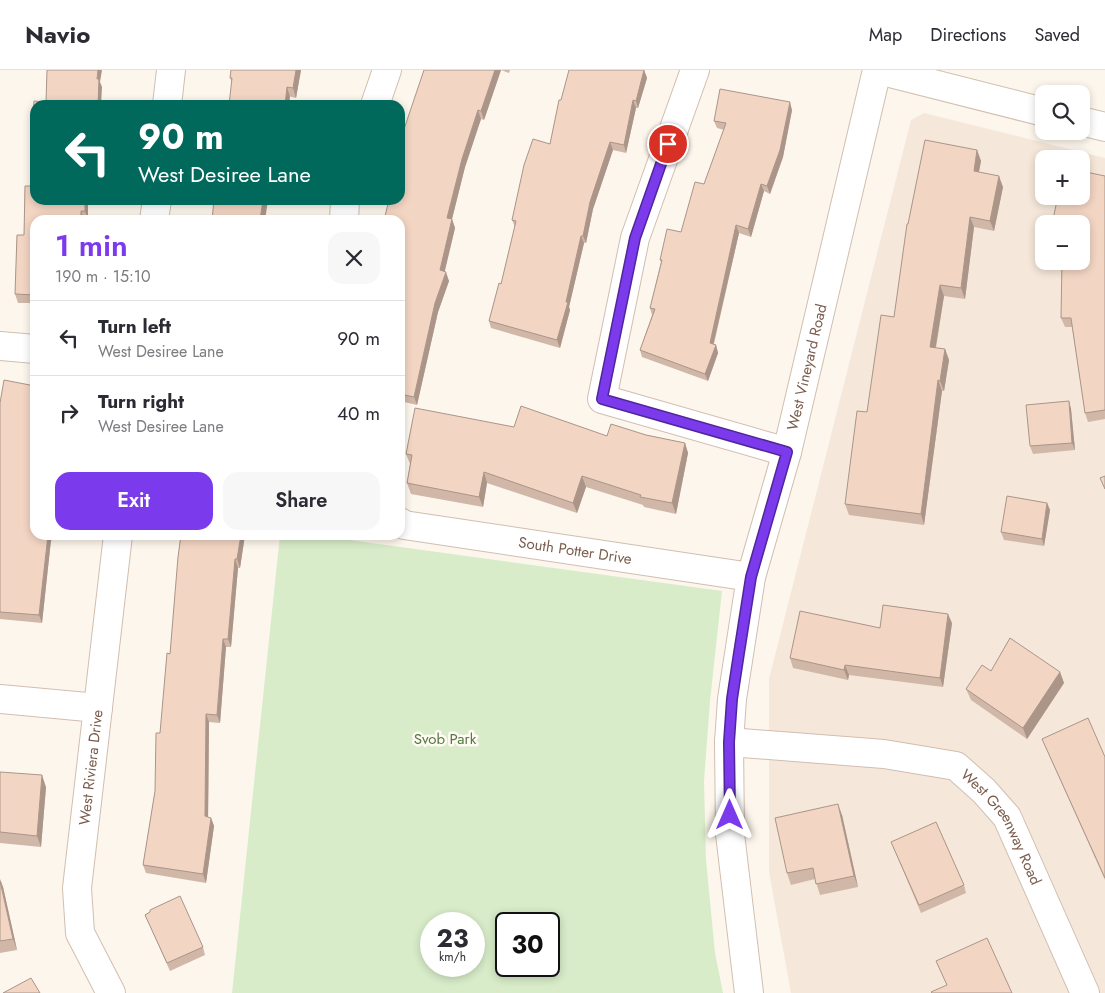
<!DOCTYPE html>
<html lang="en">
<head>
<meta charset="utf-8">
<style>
  body { margin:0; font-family:Jost,sans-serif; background:#f7f7f7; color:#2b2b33; height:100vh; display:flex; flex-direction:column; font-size:19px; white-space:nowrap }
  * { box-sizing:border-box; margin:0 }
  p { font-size:16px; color:#7c7c81 }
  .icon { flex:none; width:28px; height:28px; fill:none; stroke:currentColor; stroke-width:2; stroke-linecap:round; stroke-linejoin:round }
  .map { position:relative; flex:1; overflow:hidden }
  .details { position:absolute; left:30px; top:145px; width:375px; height:325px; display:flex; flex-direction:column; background:#fff; border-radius:15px; box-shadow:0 2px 8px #0003 }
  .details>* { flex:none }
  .top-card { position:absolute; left:30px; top:30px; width:375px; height:105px; border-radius:15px; box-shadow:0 2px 8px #0003; background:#00695c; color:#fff; overflow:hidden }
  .fabs { position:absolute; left:1035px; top:15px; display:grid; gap:10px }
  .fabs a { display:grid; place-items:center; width:55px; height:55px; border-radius:10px; background:#fff; box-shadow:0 2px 8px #0003; font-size:25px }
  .speed { position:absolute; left:420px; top:842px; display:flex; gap:10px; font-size:25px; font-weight:700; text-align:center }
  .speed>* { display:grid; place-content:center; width:65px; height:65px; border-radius:50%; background:#fff; box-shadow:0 2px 8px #0003; line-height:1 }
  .speed small { font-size:12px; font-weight:400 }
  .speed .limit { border:2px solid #111; border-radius:8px; background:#fff; color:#111 }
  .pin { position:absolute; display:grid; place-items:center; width:42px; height:42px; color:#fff; margin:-21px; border:2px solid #fff; border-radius:50%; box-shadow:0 1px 5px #0007 }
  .me { position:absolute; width:55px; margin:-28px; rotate:0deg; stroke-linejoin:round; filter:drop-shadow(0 0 4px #0008) }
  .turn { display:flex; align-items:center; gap:18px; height:105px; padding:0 25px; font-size:22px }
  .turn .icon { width:65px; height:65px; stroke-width:2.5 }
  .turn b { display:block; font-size:35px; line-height:42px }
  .round { display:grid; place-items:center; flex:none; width:52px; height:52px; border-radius:15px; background:#f7f7f7 }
  .headline { display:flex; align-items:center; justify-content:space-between; height:85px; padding:0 25px }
  h1 { font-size:30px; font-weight:600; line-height:38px; color:#7c3aed }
  .button { display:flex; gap:10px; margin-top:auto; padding:10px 25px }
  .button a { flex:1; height:58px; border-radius:15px; background:#7c3aed; color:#fff; font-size:20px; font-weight:600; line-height:58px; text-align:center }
  .button a+a { background:#f7f7f7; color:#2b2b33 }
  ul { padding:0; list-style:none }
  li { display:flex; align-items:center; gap:15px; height:75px; padding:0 25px; border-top:1px solid #e1e1e2 }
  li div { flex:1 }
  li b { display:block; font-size:19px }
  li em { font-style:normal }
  header { display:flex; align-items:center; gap:30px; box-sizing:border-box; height:70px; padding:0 25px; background:#fff; border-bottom:1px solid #e1e1e2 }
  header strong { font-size:24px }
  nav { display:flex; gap:28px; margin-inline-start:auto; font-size:18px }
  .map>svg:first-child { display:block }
</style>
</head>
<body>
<header>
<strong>Navio</strong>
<nav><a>Map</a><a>Directions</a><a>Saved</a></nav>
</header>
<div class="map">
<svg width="1105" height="923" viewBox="0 0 1105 923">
  <rect width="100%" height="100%" fill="#fdf6ec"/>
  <path fill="#f5e8da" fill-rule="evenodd" d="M924,43l181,45v835h-314l-22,-121v-193l142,-559zM1044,89h37v37h-37zM1044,154h37v37h-37z"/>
  <path fill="#d8ecc9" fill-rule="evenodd" d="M280,465h33l409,56 -12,110 -6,80 2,79 9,93 8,40h-491zM431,854h43v42h-43zM506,854h43v42h-43z"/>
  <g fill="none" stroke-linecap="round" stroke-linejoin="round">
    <defs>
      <g id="minor">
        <path d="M695,0l-60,168 -33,161 185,53"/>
        <path d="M878,0l166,42"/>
        <path d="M167,35l4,-35"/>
        <path d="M375,35l12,-35"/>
        <path d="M1081,51l24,6"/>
        <path d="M154,150l3,-20"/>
        <path d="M344,150l1,-20"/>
        <path d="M0,276l35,3"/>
        <path id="s1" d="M400,452l4,3 347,52"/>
        <path d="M0,629l98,9"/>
        <path id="s2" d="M729,672l155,12 72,12 28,25 23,26 78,176"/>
        <path id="s3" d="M111,923l-31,-60 -3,-45 41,-353"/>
        <path id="s4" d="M749,923l-19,-159 -1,-92 3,-43 19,-122 36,-125 90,-382"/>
      </g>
    </defs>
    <use href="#minor" stroke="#d1beb0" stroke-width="30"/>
    <use href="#minor" stroke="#fff" stroke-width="28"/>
  </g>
  <g fill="#d1b7a8">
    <path d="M301,0l-5,28 -64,-16 -2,-4z"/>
    <path d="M424,0h86l-1,3 -8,-3 -17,50 -3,-1 -16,48 -13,52 3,9 -11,44 5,9 -11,31 -21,93 -17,-4v-181z"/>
    <path d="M644,0l3,8 -9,30h-2l-10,45 -13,-3 -20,59 -7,34h-2l-15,64 1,3 -10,38 -69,-20 -2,-7 12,-37 14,-57 -3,-7 38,-76 11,-44z"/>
    <path d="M792,40l-9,47 -13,37 -6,-3 -13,46 -12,-4 -25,111 2,1 2,8 -10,28 -66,-24 -2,-7 12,-35 -2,-7 11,-46 -1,-2 21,-28 23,-48 20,-54 -7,-2 -3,-7z"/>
    <path d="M977,80l4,11 -2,11 24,15 -9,44 -20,-4 -9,72 -21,-3 -8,52 9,1 4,11 -5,31h-2l-18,134 -75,-10 -4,-11 22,-92 27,-95 14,-93z"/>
    <path d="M1105,106v243l-17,3 -3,-9 -13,-86h-7l-4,-9z"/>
    <path d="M25,116h10v14h53v20h-53v83h-17l-3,-9 2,-59h7z"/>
    <path d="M1069,331l2,8 4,41 -42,4 -3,-8z"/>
    <path d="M0,333l35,132h17v6l-1,-1 -9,83 -42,-4z"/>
    <path d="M514,357l93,9 39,-1 39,8 3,10 -12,61 -32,-7 -1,-2 -57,-18 -9,26 -90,-30 -4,24 -72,-13 -4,-11 3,-19 -4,-10z"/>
    <path d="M1047,433l3,7 -6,36 -40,-6 -3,-8z"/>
    <path d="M181,465h64l-5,33h-2l-7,79h-5l-6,76 -11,-1 -1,95 3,1 3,8 -8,57 -60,-10 -3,-8 12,-74 5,-58 10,-79z"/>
    <path d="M952,553l-9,64 -94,-12 -1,5 -55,-12 -3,-10 90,-30z"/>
    <path d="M991,601l69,1 4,11 -37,56 -56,-39 -5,-11z"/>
    <path d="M1042,669l63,18v123l-60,-134z"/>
    <path d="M0,702l46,15 -5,60 -41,-4z"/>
    <path d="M842,745l16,72 -38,8 -5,-16 -24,6 -4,-12z"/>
    <path d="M891,772l73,43 2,8 -45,20z"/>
    <path d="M0,809l3,8 14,63 -17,3z"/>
    <path d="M150,842l53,35 2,8 -35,16 -25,-56z"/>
  </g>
  <g fill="#aa9588">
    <path d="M98,0h4l-2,12 2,5 -1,18h-3l-1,-26z"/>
    <path d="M296,0h5l-5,28 -3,-10z"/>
    <path d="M495,0h6l-17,50 -3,-9z"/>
    <path d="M644,0l3,8 -9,30 -2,-7z"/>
    <path d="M287,17l3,10 -1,8h-4z"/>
    <path d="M633,30l3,8 -10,45 -2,-8z"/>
    <path d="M790,32l2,8 -9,47 -13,37 -3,-8z"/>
    <path d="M478,40l3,9 -16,48 -13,52 3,9 -12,51 -3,-9 7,-52 15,-59z"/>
    <path d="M610,72l3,8 -20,59 -7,34 -3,-7 7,-34z"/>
    <path d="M977,80l4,11 -4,20 -3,-10z"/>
    <path d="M999,106l4,11 -9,44 -4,-10z"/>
    <path d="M761,114l3,7 -13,46 -3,-8z"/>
    <path d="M85,130h3v20l-3,-9z"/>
    <path d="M263,130h5l-3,20h-5z"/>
    <path d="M81,141l3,9h-3z"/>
    <path d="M970,147l4,10 -9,72 -4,-11z"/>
    <path d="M736,155l3,8 -27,117 -2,-7z"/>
    <path d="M581,166l3,7 -15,64 1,3 -10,38 -3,-8z"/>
    <path d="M446,202l3,9 -11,31 -21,93 -3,-8 21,-94z"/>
    <path d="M940,215l4,11 -10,61 -4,-10z"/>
    <path d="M716,275l2,8 -10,28 -3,-7z"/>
    <path d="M945,279l4,11 -5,31 -4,-10z"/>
    <path d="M938,310l4,11 -18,134 -3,-11z"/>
    <path d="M1069,331l2,8 4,41 -3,-7z"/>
    <path d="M685,373l3,10 -12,61 -4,-11z"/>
    <path d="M484,402l3,11 -4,24 -4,-10z"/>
    <path d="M582,406l4,11 -9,26 -4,-10z"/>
    <path d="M1047,433l3,7 -6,36 -2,-7z"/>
    <path d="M48,465h1l2,5 -9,83 -3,-8z"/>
    <path d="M241,465h4l-5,33 -3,-9z"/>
    <path d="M235,489l3,9 -7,79 -3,-8z"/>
    <path d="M948,544l4,9 -9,64 -3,-9z"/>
    <path d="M223,569l3,8 -6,76 -3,-8z"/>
    <path d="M845,595l4,10 -1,5 -4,-10z"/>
    <path d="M1060,602l4,11 -37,56 -4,-11z"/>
    <path d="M206,644l3,8 -1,103 -3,-9z"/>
    <path d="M42,705l4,12 -5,60 -4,-11z"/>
    <path d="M838,734l4,11 16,72 -4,-11z"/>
    <path d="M211,748l3,8 -8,57 -3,-9z"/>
    <path d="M0,809l3,8 14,63 -4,-11z"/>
  </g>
  <g fill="#f3d5c3" stroke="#aa9588">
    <path d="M47,0h51l-1,9h2l-1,26h-63v27h-3l2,-31 12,1z"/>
    <path d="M231,0h65l-3,18 -6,-1 -2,18h-56l3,-27h-2z"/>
    <path d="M424,0h71l-14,41 -3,-1 -16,49 -15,59 5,1 -12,51 6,2 -11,31 -21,94 -14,-3v-174h-16l5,-20h11v-59z"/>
    <path d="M569,0h75l-8,31 -3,-1 -9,45 -14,-3 -20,60 -7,34h-2l-15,66h2l-11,38 -68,-19 10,-38 2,1 15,-63 -4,-1 12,-55 9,-26 17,5 9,-44h2z"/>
    <path d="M720,19l70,13 -10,48 -13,36 -6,-2 -13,45 -12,-4 -26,118 6,2 -11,29 -65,-24 15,-41 -5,-1 12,-48h-2l7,-31 14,3 14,-50 9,2 22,-61 -12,-2z"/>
    <path d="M925,70l52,10 -3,21 25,5 -9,45 -20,-4 -9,71 -21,-3 -10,62 15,2 -5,32 -2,-1 -17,134 -76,-10 12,-93 10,1 14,-97 13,2 13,-93h1z"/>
    <path d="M1081,101l24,5v234l-20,3 -14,-95h-10l1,-57h19v-37h-29l6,-28h23z"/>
    <path d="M25,116h10v14h50v11h-4v9h-46v75l-20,-1 2,-59h7z"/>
    <path d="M214,130h49l-3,20h-48z"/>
    <path d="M4,310l31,6v149h13l-9,80 -39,-3v-209z"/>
    <path d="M1069,331l3,42 -42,3 -4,-41z"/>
    <path d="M521,336l86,30 4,-12 35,11 39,8 -13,60 -32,-6 1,-2 -59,-19 -9,27 -89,-31 -5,25 -72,-14 5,-28 -6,-1 9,-46 99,19z"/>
    <path d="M1105,406v13l-5,-11z"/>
    <path d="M1007,426l40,7 -5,36 -41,-7z"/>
    <path d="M181,465h60l-4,24h-2l-7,80h-5l-6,76 -11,-1 -1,102 6,2 -8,56 -60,-9 12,-74 1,-58h4l7,-80 3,1 8,-97z"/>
    <path d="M883,535l65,9 -8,64 -95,-13 -1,5 -54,-12 10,-47 80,17z"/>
    <path d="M1010,568l50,34 -37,56 -57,-39 16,-24 9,6z"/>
    <path d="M1088,648l17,39v121l-63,-139z"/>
    <path d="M0,702l42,3 -5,61 -37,-4z"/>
    <path d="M838,734l16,72 -38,8 -3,-16 -26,5 -12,-55z"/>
    <path d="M936,752l28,63 -45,20 -28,-63z"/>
    <path d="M0,811l13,58 -13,2z"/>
    <path d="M180,826l23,51 -36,16 -22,-48 5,-3v-2z"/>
    <path d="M987,868l25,55h-80l-1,-1 16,-7 -11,-24z"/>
    <path d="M31,908l9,15h-37z"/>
  </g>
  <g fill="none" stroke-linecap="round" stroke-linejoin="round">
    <defs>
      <path id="route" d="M668,74l-33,94 -33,161 185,53 -36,125 -12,76 -7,46 -3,43 1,73"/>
    </defs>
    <use href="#route" stroke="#51269a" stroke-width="12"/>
    <use href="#route" stroke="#7c3aed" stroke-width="9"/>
  </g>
  <g text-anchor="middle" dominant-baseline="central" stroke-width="5" stroke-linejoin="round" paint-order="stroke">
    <g font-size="15" fill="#7a5c4d" stroke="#fffaf3">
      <text stroke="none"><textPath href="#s4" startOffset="636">West Vineyard Road</textPath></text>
      <text stroke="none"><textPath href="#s1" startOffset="178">South Potter Drive</textPath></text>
      <text stroke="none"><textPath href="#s3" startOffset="234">West Riviera Drive</textPath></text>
      <text stroke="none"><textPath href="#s2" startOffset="306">West Greenway Road</textPath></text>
    </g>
    <g font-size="15" fill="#537a41" stroke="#fffaf3">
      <text x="445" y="669">Svob Park</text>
    </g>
  </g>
</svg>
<div class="fabs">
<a><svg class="icon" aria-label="search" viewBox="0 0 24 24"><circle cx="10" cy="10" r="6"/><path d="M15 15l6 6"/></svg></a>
<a>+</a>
<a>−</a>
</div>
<div class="speed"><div>23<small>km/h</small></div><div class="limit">30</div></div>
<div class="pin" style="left:668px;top:74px;background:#d93025"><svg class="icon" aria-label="arrive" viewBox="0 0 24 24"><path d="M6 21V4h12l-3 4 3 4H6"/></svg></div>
<svg class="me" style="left:730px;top:745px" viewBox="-20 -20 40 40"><path d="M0-17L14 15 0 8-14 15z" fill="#7c3aed" stroke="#fff" stroke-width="4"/></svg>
<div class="top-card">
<div class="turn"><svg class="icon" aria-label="left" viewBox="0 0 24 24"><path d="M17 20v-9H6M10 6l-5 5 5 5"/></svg><div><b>90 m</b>West Desiree Lane</div></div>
</div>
<section class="details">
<div class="headline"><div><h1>1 min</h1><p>190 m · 15:10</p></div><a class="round"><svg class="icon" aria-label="close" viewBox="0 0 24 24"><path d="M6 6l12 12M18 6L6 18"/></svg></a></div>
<ul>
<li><svg class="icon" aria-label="left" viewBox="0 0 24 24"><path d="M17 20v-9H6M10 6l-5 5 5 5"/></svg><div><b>Turn left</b><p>West Desiree Lane</p></div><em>90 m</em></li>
<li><svg class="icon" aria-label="right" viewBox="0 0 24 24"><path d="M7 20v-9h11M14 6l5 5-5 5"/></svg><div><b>Turn right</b><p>West Desiree Lane</p></div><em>40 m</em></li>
</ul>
<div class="button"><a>Exit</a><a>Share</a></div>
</section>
</div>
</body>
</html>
